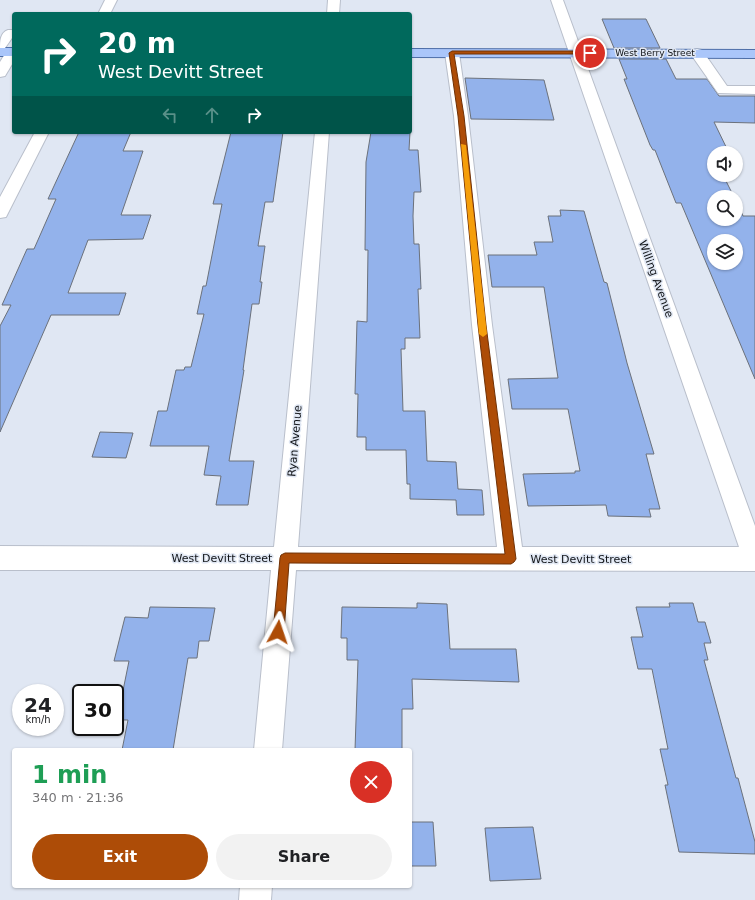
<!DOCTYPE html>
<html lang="en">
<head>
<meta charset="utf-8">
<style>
  body { margin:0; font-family:"DejaVu Sans",sans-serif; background:#f2f2f2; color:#202124; height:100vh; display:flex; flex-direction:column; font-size:15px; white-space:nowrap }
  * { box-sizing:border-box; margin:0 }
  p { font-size:13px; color:#757577 }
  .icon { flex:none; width:22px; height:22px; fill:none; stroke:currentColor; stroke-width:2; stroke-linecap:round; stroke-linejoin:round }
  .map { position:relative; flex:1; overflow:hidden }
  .drawer { position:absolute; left:12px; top:748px; width:400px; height:140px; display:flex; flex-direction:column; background:#fff; border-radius:4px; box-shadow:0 1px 3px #0004 }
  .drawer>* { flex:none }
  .hud { position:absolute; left:12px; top:12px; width:400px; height:122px; border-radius:4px; box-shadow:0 1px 3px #0004; background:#00695c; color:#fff; overflow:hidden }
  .tools { position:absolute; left:707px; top:146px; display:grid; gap:8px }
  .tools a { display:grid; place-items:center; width:36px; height:36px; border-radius:50%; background:#fff; box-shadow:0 1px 3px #0004; font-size:20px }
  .speed { position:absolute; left:12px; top:684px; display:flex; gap:8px; font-size:20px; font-weight:700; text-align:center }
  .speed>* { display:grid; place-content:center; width:52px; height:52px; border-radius:50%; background:#fff; box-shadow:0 1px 3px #0004; line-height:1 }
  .speed small { font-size:10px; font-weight:400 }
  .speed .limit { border:2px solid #111; border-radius:6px; background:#fff; color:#111 }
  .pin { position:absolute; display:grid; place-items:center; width:34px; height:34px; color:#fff; margin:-17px; border:2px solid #fff; border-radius:50%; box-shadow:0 1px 4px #0007 }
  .me { position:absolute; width:44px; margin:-22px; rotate:5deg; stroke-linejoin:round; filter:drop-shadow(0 0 3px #0008) }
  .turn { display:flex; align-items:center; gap:14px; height:84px; padding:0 20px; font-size:18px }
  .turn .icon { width:52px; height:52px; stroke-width:2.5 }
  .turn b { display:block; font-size:28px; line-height:34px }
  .lanes { display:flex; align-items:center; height:38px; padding:0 20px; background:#0003; justify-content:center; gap:20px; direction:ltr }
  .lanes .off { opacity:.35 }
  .round { display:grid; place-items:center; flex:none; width:42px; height:42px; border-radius:21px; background:#f2f2f2 }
  .summary { display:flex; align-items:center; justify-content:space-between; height:68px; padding:0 20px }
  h1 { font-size:24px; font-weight:700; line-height:30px; color:#1e9e55 }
  .primary-button { display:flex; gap:8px; margin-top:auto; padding:8px 20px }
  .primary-button a { flex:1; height:46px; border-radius:24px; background:#ad4c07; color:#fff; font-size:16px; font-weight:700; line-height:46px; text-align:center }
  .primary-button a+a { background:#f2f2f2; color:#202124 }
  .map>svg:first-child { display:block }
</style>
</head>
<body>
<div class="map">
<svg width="755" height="900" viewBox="0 0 755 900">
  <rect width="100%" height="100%" fill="#e0e7f3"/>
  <g fill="#93b2eb" stroke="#6b717b" fill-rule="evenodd">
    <path d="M602,19h44l14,29h-46z"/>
    <path d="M619,59h47l10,20h31l12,17h36v27l-41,-1 15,31h-15v22h9l11,22h-20v22h22v-18l7,15h12v163l-74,-176h-5l-21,-53h-2l-3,-5 -26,-66h3zM714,241h22v22h-22z"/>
    <path d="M465,78l79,2 10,40 -83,-1z"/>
    <path d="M79,132h52l-8,19h20l-22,64h30l-8,24 -55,1 -20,53h58l-7,22h-68l-51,117v-106l11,-21h-9l25,-56h7l22,-50h-8z"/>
    <path d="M231,132h52l-10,70h-8l-7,44h7l-5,36h2l-3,22h-7l-9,66h1l-15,91h25l-6,44h-32l5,-29 -17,-1 5,-29h-59l8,-35h9l9,-41h8l1,-3h6l13,-53h-7l6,-28h3l16,-82h-9z"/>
    <path d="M371,132h39l-1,18h9l3,42h-7l-1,24 1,28h5l2,45h-3l2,49h-15v11h-4l2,62h22l2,50 29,1 2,27 24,1 2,25h-27l-1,-15 -46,-1v-15h-3l-1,-34h-40v-13h-9l1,-43h-3l2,-73 10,1 1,-72h-3l1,-88z"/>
    <path d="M560,210l24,1 20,71 3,1 20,80 27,91h-8l14,55h-11l2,8 -43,-1 -2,-11 -78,1 -5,-32 52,-1v-2h5l-12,-62h-56l-4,-30 50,-1 -14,-91h-52l-4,-32h49l-3,-13h19l-5,-26h13z"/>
    <path d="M100,432l33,1 -7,25 -34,-1z"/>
    <path d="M417,603l30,1 3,45h66l3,33 -107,-3 1,30h-11v41h-47l3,-90h-11v-22h-6l1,-31 75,1z"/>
    <path d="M669,603h24l5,19h7l6,21h-7l4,17h-4l32,118h2l17,64v12l-76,-2 -14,-67h3l-8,-36h8l-16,-80h-14l-7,-32h12l-7,-30h34z"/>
    <path d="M150,607l65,1 -6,33h-10l-2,17h-9l-15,92h-51l6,-30h-11l12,-59h-15l11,-44 23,1z"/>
    <path d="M410,822h23l3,44h-26z"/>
    <path d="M533,827l8,52 -51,2 -5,-53z"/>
  </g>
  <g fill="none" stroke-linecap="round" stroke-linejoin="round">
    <defs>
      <g id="minor">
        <path d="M105,0h12l-7,14h-12z"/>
        <path d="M328,0h12l-1,14h-12z"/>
        <path d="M551,0h12l192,526v45l-459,-1 -14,180h-28l17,-180h-271v-24l274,1 41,-415h14l-31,415h199l-25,-222 -18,-209 -9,-63 2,-3h10l2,3 9,63 24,209 30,222h217z"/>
        <path d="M8,30h6v8h-2l-7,10 -5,1c0,-8 0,-16 8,-19z"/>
        <path d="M14,48v13l-9,15 -5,1v-15l8,-13z"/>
        <path d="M697,49l5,1 25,36h28v8l-37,-1 -28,-40 2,-3z"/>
        <path d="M35,132h14l-41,81 -2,4 -6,1v-21z"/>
        <path d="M240,886h32l-1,14h-32z"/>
      </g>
      <g id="major">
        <rect x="0" y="48" width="14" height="8"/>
        <path d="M410,49l345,1v8l-345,-1z"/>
      </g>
    </defs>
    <use href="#minor" stroke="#b9bfcb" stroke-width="2"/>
    <use href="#major" stroke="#4f6fa8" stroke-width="2"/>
    <use href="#minor" fill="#fff" fill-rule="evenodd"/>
    <use href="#major" fill="#aac6fa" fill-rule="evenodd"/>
  </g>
  <path fill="#ad4c07" stroke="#703105" d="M452,51h138l3,2 -3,1h-136l10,62 22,209 30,234 -2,3 -3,2 -222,-1 -5,69 -2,4 -4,2 -4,-2 -1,-4 7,-74 1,-3 4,-2 220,1 -27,-229 -20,-209 -9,-63z"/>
  <path fill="#f59e0b" d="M461,144l5,1 21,189 -4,3 -4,-3z"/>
  <g text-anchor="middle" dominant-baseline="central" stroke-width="3" stroke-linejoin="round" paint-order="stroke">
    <g font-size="9" fill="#111418" stroke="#e0e7f3">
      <text x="655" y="53">West Berry Street</text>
    </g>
    <g font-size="11" fill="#111418" stroke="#e0e7f3">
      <text transform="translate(656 279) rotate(70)">Willing Avenue</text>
      <text transform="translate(295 441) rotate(-85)">Ryan Avenue</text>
      <text x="222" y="558">West Devitt Street</text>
      <text x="581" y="559">West Devitt Street</text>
    </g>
  </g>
</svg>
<div class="tools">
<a><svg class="icon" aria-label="sound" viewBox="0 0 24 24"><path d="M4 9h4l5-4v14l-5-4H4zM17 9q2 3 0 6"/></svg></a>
<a><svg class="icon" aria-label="search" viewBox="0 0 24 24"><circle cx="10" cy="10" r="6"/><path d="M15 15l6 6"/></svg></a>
<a><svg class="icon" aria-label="layers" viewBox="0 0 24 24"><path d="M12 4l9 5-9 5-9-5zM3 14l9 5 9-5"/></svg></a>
</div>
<div class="speed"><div>24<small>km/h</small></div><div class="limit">30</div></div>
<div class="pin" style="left:590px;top:53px;background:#d93025"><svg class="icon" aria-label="arrive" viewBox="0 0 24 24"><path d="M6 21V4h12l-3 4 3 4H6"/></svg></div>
<svg class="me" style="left:278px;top:632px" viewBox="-20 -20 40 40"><path d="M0-17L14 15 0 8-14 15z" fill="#ad4c07" stroke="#fff" stroke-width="4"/></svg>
<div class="hud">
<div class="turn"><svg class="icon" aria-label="right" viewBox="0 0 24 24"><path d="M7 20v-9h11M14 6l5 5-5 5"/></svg><div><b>20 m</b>West Devitt Street</div></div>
<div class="lanes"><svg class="icon off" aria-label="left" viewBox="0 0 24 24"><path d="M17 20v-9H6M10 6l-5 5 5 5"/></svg><svg class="icon off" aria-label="ahead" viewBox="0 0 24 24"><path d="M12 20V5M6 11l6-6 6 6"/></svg><svg class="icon" aria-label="right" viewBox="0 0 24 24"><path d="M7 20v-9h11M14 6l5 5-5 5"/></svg></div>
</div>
<section class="drawer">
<div class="summary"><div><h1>1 min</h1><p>340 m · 21:36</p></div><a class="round" style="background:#d93025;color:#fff"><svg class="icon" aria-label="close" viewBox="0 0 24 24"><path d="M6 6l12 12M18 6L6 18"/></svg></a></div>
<div class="primary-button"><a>Exit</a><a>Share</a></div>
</section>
</div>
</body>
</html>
